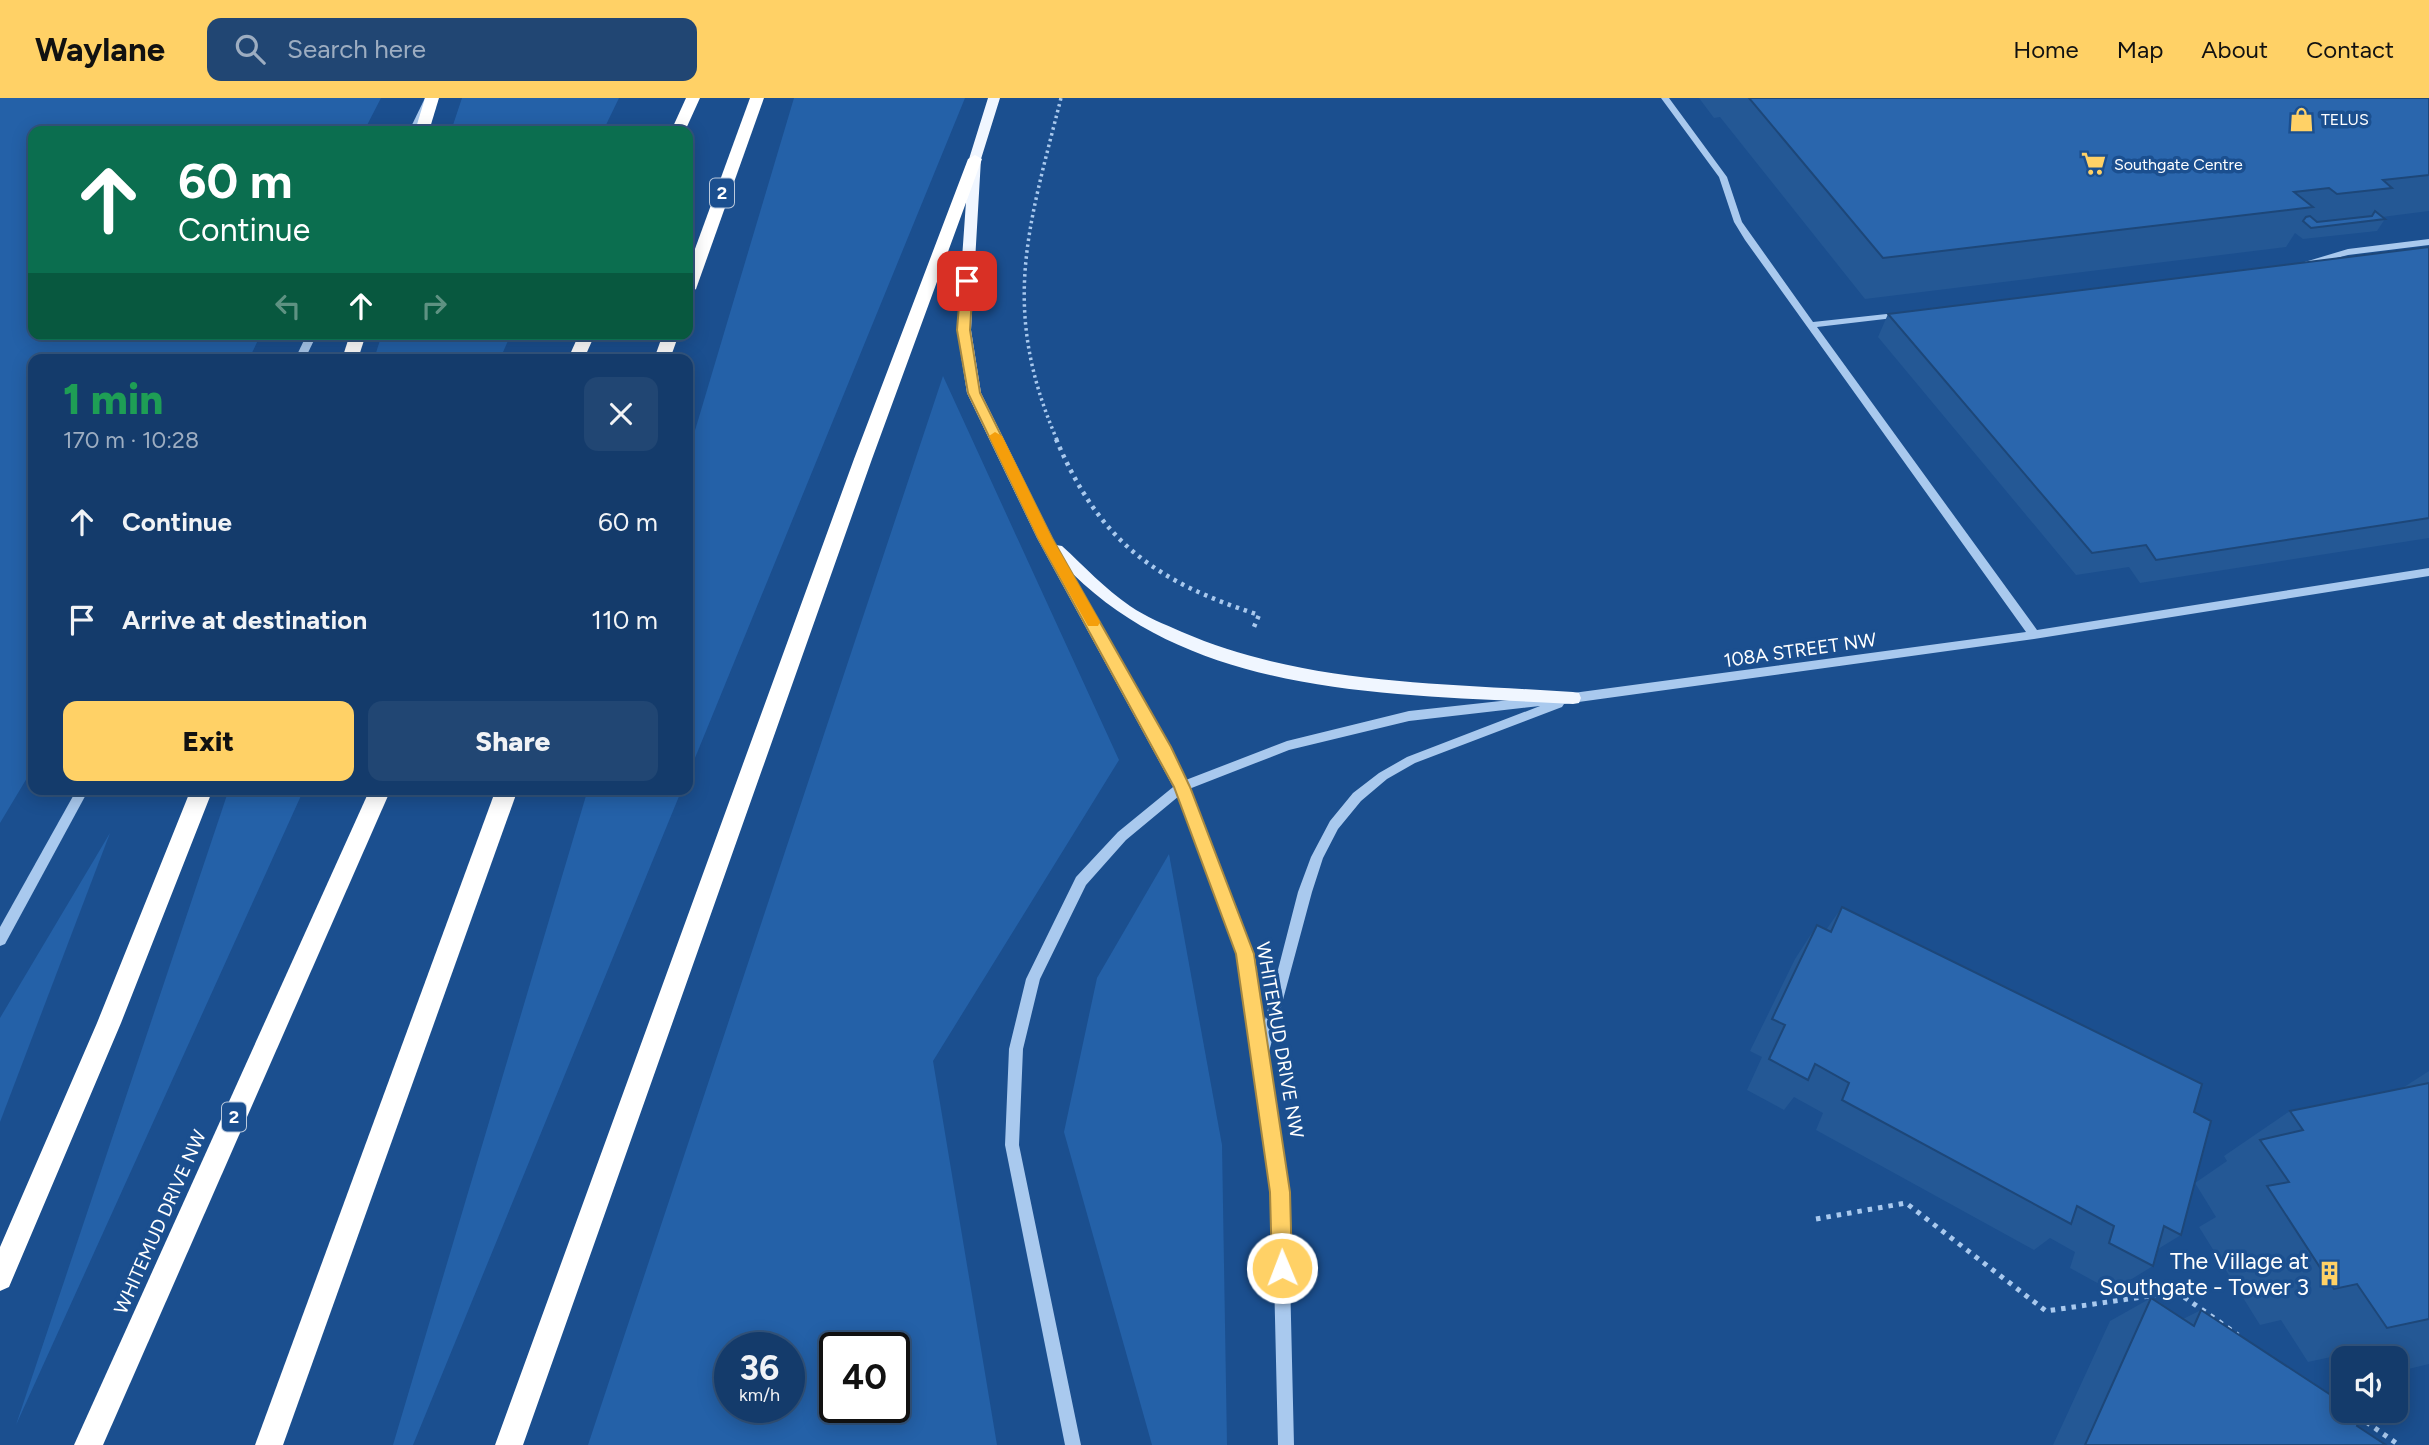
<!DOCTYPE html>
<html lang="en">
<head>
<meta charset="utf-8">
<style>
  body { margin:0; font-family:Figtree,sans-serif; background:#214673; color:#f1f3f6; height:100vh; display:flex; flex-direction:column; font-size:26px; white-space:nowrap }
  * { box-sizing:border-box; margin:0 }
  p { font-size:23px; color:#9dadc1 }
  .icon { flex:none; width:38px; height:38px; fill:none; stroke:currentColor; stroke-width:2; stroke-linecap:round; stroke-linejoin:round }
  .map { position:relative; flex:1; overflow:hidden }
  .sheet { position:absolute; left:28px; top:256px; width:665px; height:441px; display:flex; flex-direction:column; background:#143b6b; border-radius:14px; box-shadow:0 4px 18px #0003,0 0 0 2px #33557e }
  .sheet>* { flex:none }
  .hud { position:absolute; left:28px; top:28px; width:665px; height:214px; border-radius:14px; box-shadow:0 4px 18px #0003,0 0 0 2px #33557e; background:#0b6e4f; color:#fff; overflow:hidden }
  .buttons { position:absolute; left:2331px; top:1248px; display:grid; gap:14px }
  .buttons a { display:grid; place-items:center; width:77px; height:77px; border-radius:14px; background:#143b6b; box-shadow:0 4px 18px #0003,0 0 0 2px #33557e; font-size:35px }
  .speed { position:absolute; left:714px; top:1234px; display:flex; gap:14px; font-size:35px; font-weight:700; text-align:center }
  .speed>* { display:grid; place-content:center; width:91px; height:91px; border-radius:50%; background:#143b6b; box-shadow:0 4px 18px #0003,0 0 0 2px #33557e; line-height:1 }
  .speed small { font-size:18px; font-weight:400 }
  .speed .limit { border:4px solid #111; border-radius:10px; background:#fff; color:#111 }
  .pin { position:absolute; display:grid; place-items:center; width:60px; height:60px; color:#fff; margin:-30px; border-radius:14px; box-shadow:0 4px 10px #0006 }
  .me { position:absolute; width:77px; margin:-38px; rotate:359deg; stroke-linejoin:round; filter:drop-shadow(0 0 5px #0008) }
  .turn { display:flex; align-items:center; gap:24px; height:147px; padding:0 35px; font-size:32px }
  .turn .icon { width:91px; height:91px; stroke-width:2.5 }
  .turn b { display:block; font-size:49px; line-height:60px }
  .lanes { display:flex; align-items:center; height:66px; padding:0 35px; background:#0003; justify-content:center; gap:35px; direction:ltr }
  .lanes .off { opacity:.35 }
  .round { display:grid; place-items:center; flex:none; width:74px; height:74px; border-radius:14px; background:#214673 }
  .overview { display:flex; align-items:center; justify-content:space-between; height:119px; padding:0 35px }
  h1 { font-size:42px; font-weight:800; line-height:52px; color:#1e9e55 }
  .action { display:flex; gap:14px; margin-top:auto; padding:14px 35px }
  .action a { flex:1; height:80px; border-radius:14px; background:#ffd166; color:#111; font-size:28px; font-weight:800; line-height:80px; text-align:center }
  .action a+a { background:#214673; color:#f1f3f6 }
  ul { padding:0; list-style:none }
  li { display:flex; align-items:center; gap:21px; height:98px; padding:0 35px }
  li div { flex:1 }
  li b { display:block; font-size:26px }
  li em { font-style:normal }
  header { display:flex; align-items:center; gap:42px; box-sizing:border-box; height:98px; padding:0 35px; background:#ffd166; color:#111 }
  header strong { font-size:33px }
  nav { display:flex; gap:38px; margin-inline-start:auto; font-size:24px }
  .search { width:490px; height:63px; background:#214673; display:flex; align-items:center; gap:18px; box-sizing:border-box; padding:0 24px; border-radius:14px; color:#9dadc1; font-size:26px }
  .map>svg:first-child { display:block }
</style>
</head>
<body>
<header>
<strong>Waylane</strong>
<div class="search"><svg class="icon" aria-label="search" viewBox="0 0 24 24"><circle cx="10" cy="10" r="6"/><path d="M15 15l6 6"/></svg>Search here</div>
<nav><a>Home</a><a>Map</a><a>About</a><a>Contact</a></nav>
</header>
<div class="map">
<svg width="2429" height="1347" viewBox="0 0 2429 1347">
  <rect width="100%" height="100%" fill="#1b4f8f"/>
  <g fill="#2461a8" fill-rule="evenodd">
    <path d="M0,0h381l-17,33h-331v203h228l-12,25h-216v409l-33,55z"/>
    <path d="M462,0h157l-16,33h-152z"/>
    <path d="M794,0h171l-277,677v-321z"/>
    <path d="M382,236h129l-11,25h-126z"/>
    <path d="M943,278l176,384 -186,301 64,384h-409zM730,1250h59v59h-59zM835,1250h59v59h-59z"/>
    <path d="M229,691h75l-288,636z"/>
    <path d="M588,691h94l-269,656h-20z"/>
    <path d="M110,735l-110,289v-104z"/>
    <path d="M1169,756l53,291 5,300h-75l-88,-313 33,-154z"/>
  </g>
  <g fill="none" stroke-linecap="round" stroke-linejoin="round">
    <path stroke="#a9c9ee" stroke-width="3.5" stroke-dasharray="2.5 3.5" stroke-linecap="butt" d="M1057,342c-57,-132 -29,-211 4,-342"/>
    <path stroke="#a9c9ee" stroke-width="4.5" stroke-dasharray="3.5 5" stroke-linecap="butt" d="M1056,341c44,103 98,142 203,176l-5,12"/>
    <g stroke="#a9c9ee" stroke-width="5" stroke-dasharray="4.5 6" stroke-linecap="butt">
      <path d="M1816,1121l90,-16 140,108 131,-19 61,43"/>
      <path d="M2349,1312l50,35"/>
    </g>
    <g fill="#a9c9ee" fill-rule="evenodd">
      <path d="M425,0h8l-16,33h-8z"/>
      <path d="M1661,0h8l58,79 15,45 71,100 92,-10 2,2 -5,3 -85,10 220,303 392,-62v8l-395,63 -470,65 -2,3 -147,56 -28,16 -26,22 -23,28 -15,29 -11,34 -45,167 21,133 6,253h-16l-6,-253 -34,-237 -59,-159 -53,44 -40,45 -46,94 -17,70 -4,96 62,300h-16l-60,-300 4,-96 17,-70 50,-102 42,-45 60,-49 109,-42 122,-30 164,-18 453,-61 -281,-392 -11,-18 -15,-45zM1540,608l-133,51 -28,16 -26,20 -23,28 -19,36 -13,35 -35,136 -11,-73 -63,-166 100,-39 120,-29z"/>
      <path d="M2429,141v6l-81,10 -46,12 -4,-3 50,-15z"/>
      <path d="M307,236h10l-12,25h-10z"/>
      <path d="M77,691h12l-84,155 -5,2v-19z"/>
    </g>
    <path fill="#f0f6ff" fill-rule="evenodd" d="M988,0h12l-19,61 -10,171 10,63 75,152 6,1c22,20 43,43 68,60 16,11 34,18 52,26 123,53 259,51 391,60l6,1 2,5 -2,5 -6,1c-168,-10 -371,-3 -500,-130l118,213 -3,5h-12l-139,-254 -70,-145 -10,-63 12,-171z"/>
    <g fill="#fff" fill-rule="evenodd">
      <path d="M425,0h14l-10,33h-14z"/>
      <path d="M686,0h14l-15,33h-14z"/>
      <path d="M750,0h14l-68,191 -8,5v-26z"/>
      <path d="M975,57l7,4 -110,300 -349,986h-28l359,-986 114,-300z"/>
      <path d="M350,236h16l-8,25h-16z"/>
      <path d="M579,236h16l-11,25h-16z"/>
      <path d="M663,236h16l-9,25h-16z"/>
      <path d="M191,691h22l-92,234 -112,264 -9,4v-44l97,-224z"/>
      <path d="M370,691h21l-288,656h-29z"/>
      <path d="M496,691h22l-235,656h-28z"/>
    </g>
  </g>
  <g fill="#245895">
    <path d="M1699,0h730v113l-47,6 3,2 -8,12 -74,8 -8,-6 -9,14 -421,52 -145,-182 -6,1z"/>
    <path d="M2429,149v291l-289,45 -11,-16 -53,8 -198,-238 10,-23z"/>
    <path d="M1842,809l352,205 -13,123 -23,14 -5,17 -41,25 -42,-23 5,-16 -25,-14 -16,12 -218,-120 7,-17 -29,-16 -10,13 -37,-20 15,-33 -12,-6 45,-92 22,-34 9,5z"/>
    <path d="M2429,973v293l-33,8v-14h-38l-4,-6 -46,10 -27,-42 -21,5 -61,-98 17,-10 -21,-34 32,-22 -3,-5 66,-45 111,-22z"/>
    <path d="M2151,1200l32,21 18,-9 156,116 29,19h-333l57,-124z"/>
  </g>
  <g fill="#2a66ad" stroke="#1d4779" stroke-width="2">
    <path d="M1749,0h680v77l-46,5 9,8 -55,6 -8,-6 -35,4 19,15 -430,51z"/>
    <path d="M2375,113l10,8 -74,9 -8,-7 3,-4 4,-1 7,6 55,-6z"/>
    <path d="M2429,149v271l-273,42 -10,-15 -54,8 -204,-239z"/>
    <path d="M1842,809l360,177 -8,28 17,9 -30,114 -17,-9 -11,40 -44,-23 5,-17 -37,-20 -6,18 -229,-124 7,-17 -34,-19 -7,16 -39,-21 16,-34 -13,-6 45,-94 14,7z"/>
    <path d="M2429,985v236l-42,9 -30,-44 -23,5 -67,-103 22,-4 -29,-42 43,-10 -13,-19z"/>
    <path d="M2151,1200l43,28 7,-16 142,93v7h12l7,5 -5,11 29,19h-301z"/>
  </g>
  <path fill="#ffd166" stroke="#a68842" stroke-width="2" d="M967,180l6,3 -3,49 10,63 72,145 119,209 19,40 64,167 36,238 2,76 -3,7 -7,3 -7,-3 -3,-7 -2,-76 -34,-238 -62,-167 -136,-249 -70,-145 -11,-63 4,-49z"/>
  <path fill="#f59e0b" d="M995,334l7,4 50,102 48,84 -2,4h-10l-50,-88 -49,-102z"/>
  <defs>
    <symbol id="shop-bare" viewBox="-9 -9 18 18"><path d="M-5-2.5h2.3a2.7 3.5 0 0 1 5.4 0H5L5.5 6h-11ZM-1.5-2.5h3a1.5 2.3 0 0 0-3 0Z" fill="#ffd166" stroke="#1b4f8f" stroke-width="2.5" paint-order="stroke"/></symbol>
    <symbol id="supermarket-bare" viewBox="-9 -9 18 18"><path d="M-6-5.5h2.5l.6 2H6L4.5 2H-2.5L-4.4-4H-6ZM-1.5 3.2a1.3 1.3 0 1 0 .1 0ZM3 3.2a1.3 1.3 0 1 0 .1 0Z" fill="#ffd166" stroke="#1b4f8f" stroke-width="2.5" paint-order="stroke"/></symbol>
    <symbol id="building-bare" viewBox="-9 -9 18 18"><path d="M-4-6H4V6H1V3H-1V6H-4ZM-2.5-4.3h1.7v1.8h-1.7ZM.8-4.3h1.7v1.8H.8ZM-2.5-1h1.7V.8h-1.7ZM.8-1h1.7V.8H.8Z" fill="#ffd166" stroke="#1b4f8f" stroke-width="2.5" paint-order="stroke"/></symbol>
  </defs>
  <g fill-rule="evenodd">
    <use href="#shop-bare" x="2284" y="4" width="35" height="35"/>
    <use href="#supermarket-bare" x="2076" y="48" width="35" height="35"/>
    <use href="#building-bare" x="2312" y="1158" width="35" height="35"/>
  </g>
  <g text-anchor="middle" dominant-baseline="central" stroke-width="7" stroke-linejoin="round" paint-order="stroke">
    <g font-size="16" fill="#fff" stroke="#1b4f8f" text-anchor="start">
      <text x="2321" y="21">TELUS</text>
      <text x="2114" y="66">Southgate Centre</text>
    </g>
    <g fill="#1b4f8f" stroke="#bbcadd" stroke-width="2">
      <rect x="710" y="80.5" width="24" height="29" rx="5"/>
      <rect x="222" y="1004.5" width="24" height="29" rx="5"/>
    </g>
    <g font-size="18" font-weight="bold" fill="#fff">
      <text x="722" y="95">2</text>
      <text x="234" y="1019">2</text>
    </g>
    <g font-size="19" fill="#fff" stroke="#1b4f8f">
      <text transform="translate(1800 552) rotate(-8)">108A STREET NW</text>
      <text transform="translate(1280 942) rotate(80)">WHITEMUD DRIVE NW</text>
      <text transform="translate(160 1124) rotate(-66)">WHITEMUD DRIVE NW</text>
    </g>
    <g font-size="23" fill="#fff" stroke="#1b4f8f" text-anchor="end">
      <text x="2309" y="1163">The Village at<tspan x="2309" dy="26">Southgate - Tower 3</tspan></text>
    </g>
  </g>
</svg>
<div class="buttons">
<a><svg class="icon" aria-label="sound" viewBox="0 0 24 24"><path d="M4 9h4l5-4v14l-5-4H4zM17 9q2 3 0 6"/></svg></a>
</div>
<div class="speed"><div>36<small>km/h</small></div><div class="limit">40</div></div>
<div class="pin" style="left:967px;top:183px;background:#d93025"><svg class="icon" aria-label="arrive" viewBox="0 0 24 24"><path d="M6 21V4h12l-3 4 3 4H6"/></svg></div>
<svg class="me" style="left:1282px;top:1170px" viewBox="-20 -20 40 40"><circle r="17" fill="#ffd166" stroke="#fff" stroke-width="3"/><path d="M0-11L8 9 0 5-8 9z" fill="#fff"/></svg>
<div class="hud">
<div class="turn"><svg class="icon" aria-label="ahead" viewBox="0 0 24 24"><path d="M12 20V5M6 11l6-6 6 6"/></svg><div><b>60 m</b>Continue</div></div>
<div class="lanes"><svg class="icon off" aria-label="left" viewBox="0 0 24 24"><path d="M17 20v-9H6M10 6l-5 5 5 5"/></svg><svg class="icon" aria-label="ahead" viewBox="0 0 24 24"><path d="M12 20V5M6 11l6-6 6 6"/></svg><svg class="icon off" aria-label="right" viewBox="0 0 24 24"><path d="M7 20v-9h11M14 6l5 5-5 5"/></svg></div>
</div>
<section class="sheet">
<div class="overview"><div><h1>1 min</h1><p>170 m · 10:28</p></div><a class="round"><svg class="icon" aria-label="close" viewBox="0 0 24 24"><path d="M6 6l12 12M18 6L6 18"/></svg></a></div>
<ul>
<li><svg class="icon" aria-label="ahead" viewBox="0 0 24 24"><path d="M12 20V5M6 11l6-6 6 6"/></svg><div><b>Continue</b></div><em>60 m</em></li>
<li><svg class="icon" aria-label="arrive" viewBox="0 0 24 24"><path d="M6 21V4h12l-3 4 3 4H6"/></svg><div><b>Arrive at destination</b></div><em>110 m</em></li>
</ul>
<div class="action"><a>Exit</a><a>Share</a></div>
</section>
</div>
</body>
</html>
